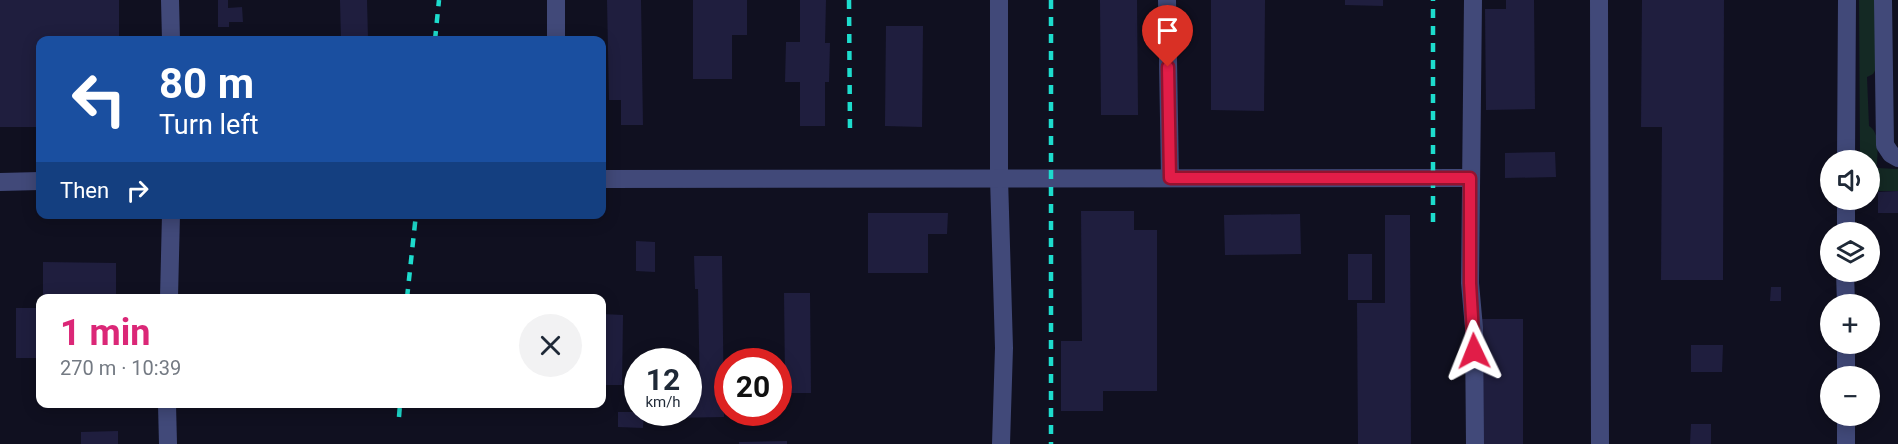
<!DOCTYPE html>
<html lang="en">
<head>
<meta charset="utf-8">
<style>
  body { margin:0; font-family:Roboto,sans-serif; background:#f2f2f3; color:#1f2937; height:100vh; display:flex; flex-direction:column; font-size:22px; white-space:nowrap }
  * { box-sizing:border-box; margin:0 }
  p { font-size:20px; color:#747a83 }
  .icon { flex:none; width:33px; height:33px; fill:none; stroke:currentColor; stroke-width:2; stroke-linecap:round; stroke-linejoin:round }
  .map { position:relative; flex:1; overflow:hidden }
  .side { position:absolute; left:36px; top:294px; width:570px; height:114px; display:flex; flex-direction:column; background:#fff; border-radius:12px; box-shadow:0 3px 15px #0003 }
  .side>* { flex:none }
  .guide { position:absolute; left:36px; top:36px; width:570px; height:183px; border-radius:12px; box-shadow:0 3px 15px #0003; background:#1a4fa0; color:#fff; overflow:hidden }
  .controls { position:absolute; left:1820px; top:150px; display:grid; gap:12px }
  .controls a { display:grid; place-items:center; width:60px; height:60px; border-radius:50%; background:#fff; box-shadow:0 3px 15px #0003; font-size:30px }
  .speed { position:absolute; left:624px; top:348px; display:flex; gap:12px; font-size:30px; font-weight:700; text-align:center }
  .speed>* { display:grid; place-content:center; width:78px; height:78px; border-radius:50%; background:#fff; box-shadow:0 3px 15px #0003; line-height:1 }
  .speed small { font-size:15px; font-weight:400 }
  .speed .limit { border:9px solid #d22; background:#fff; color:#111 }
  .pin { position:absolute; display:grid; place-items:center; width:51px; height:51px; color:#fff; margin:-62px -26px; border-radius:50% 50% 50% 0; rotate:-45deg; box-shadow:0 0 6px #0007 }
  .pin .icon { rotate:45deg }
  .me { position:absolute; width:66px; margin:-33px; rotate:358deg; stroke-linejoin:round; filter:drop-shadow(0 0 4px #0008) }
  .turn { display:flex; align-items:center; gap:21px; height:126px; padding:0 24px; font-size:27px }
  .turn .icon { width:78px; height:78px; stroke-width:2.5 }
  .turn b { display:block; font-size:42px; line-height:51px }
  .then { display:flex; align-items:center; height:57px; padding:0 24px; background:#0003; gap:12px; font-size:22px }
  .round { display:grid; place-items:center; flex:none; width:63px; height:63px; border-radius:32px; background:#f2f2f3 }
  .headline { display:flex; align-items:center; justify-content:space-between; height:102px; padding:0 24px }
  h1 { font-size:36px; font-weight:700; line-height:45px; color:#db2777 }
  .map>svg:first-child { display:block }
</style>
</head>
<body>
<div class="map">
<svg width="1898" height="444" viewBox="0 0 1898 444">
  <rect width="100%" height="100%" fill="#101020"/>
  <path fill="#142924" d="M1859,0h16l1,69 -3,5 -6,3 2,49c12,7 8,29 8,42l21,1v22h-29v-31h-9z"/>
  <g fill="#1f1e3e">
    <path d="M0,0h119v40h-79v87h-40z"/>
    <path d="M218,0h10v8l14,-1 1,15h-14v5h-11z"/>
    <path d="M340,0h27l1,40h-27z"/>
    <path d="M607,0h34l2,125h-22v-25h-12z"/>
    <path d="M693,0h54v35h-15v44h-39z"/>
    <path d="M800,0h26l-1,43h5l-1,39h-4v44h-25v-44h-15l1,-40h14z"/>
    <path d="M1100,0h37l1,115h-37z"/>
    <path d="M1211,0h54l-1,111 -53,-1z"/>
    <path d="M1345,0h38v6l-38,-1z"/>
    <path d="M1506,0h28l1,109 -49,1 -1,-101h21z"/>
    <path d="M1642,0h82l-1,280h-62l1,-153h-21z"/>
    <path d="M886,26h37l-1,101 -37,-1z"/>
    <path d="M1555,152l1,25 -51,1v-25z"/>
    <path d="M1898,191v22h-20v-21z"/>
    <path d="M1081,211h53v19h23v161h-54v20h-42v-70h21z"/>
    <path d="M868,213h80l-1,21h-19v39h-60z"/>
    <path d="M1300,214l1,40 -76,1 -1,-40z"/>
    <path d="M1385,215h25l1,229h-53l-1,-141h28z"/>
    <path d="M636,241l19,1v30l-19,-1z"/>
    <rect x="1348" y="254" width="24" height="46"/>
    <path d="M694,256h28l2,161 -55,1v-6h19v-14h12l-2,-109h-3z"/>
    <path d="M43,262l73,1v35h-73z"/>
    <path d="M1771,287h10v14h-11z"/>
    <path d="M784,293h26l1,100h-27v-14h1z"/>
    <rect x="16" y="308" width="24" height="50"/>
    <path d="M602,314l21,1 -1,70h-20z"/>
    <rect x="1482" y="319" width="41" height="125"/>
    <path d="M1691,345h32l-1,27h-31z"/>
    <path d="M618,412h26l-1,16 -25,-1z"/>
    <path d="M1691,424h20v20h-21z"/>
    <path d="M118,431v13h-37v-12z"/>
    <path d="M787,441v3h-48v-2z"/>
  </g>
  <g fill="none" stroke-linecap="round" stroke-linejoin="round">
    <g stroke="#414979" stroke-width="18">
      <path d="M170,0l1,40"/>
      <path d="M999,0v178l5,170 -3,96"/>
      <path d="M1167,0l3,178"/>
      <path d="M1473,0l-3,283 4,45 1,116"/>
      <path d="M1599,0l1,444"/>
      <path d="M1883,0l2,145 6,9 7,4"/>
      <path d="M556,40v-40"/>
      <path d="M1846,160l1,-160"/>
      <path d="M602,179l868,-1"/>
      <path d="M0,182l40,-1"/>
      <path d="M1846,232v-32"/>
      <path d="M1845,272l1,32"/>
      <path d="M169,298l2,-84"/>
      <path d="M1846,344v32"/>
      <path d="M167,404l1,40"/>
      <path d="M1846,416v28"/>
    </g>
    <g stroke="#1ddccd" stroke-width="4.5" stroke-dasharray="9 8" stroke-linecap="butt">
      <path d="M849,0l1,132"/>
      <path d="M1051,0v444"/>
      <path d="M435,40l4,-40"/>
      <path d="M1433,222v-222"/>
      <path d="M407,298l9,-84"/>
      <path d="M399,417l1,-13"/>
    </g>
  </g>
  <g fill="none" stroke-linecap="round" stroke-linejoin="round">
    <defs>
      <path id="route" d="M1168,67l2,111h300v105l4,68"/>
    </defs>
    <use href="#route" stroke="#92132f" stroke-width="15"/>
    <use href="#route" stroke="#e11d48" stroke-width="10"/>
  </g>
</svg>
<div class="controls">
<a><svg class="icon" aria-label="sound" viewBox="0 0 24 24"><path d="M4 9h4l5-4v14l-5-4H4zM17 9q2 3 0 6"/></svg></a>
<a><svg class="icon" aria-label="layers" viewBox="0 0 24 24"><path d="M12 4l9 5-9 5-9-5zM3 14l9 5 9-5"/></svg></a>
<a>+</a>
<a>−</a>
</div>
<div class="speed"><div>12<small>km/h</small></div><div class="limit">20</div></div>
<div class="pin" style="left:1168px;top:67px;background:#d93025"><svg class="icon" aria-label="arrive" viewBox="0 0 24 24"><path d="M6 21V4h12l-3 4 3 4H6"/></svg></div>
<svg class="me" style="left:1474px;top:351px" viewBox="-20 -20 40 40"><path d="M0-17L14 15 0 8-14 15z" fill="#e11d48" stroke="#fff" stroke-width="4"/></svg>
<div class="guide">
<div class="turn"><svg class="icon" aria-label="left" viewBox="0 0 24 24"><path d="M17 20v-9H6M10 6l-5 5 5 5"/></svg><div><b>80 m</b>Turn left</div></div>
<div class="then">Then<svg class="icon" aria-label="right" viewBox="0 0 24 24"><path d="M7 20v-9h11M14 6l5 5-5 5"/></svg></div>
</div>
<section class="side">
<div class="headline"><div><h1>1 min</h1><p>270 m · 10:39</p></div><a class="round"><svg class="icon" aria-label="close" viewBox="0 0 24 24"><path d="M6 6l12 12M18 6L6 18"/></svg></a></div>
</section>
</div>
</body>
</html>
